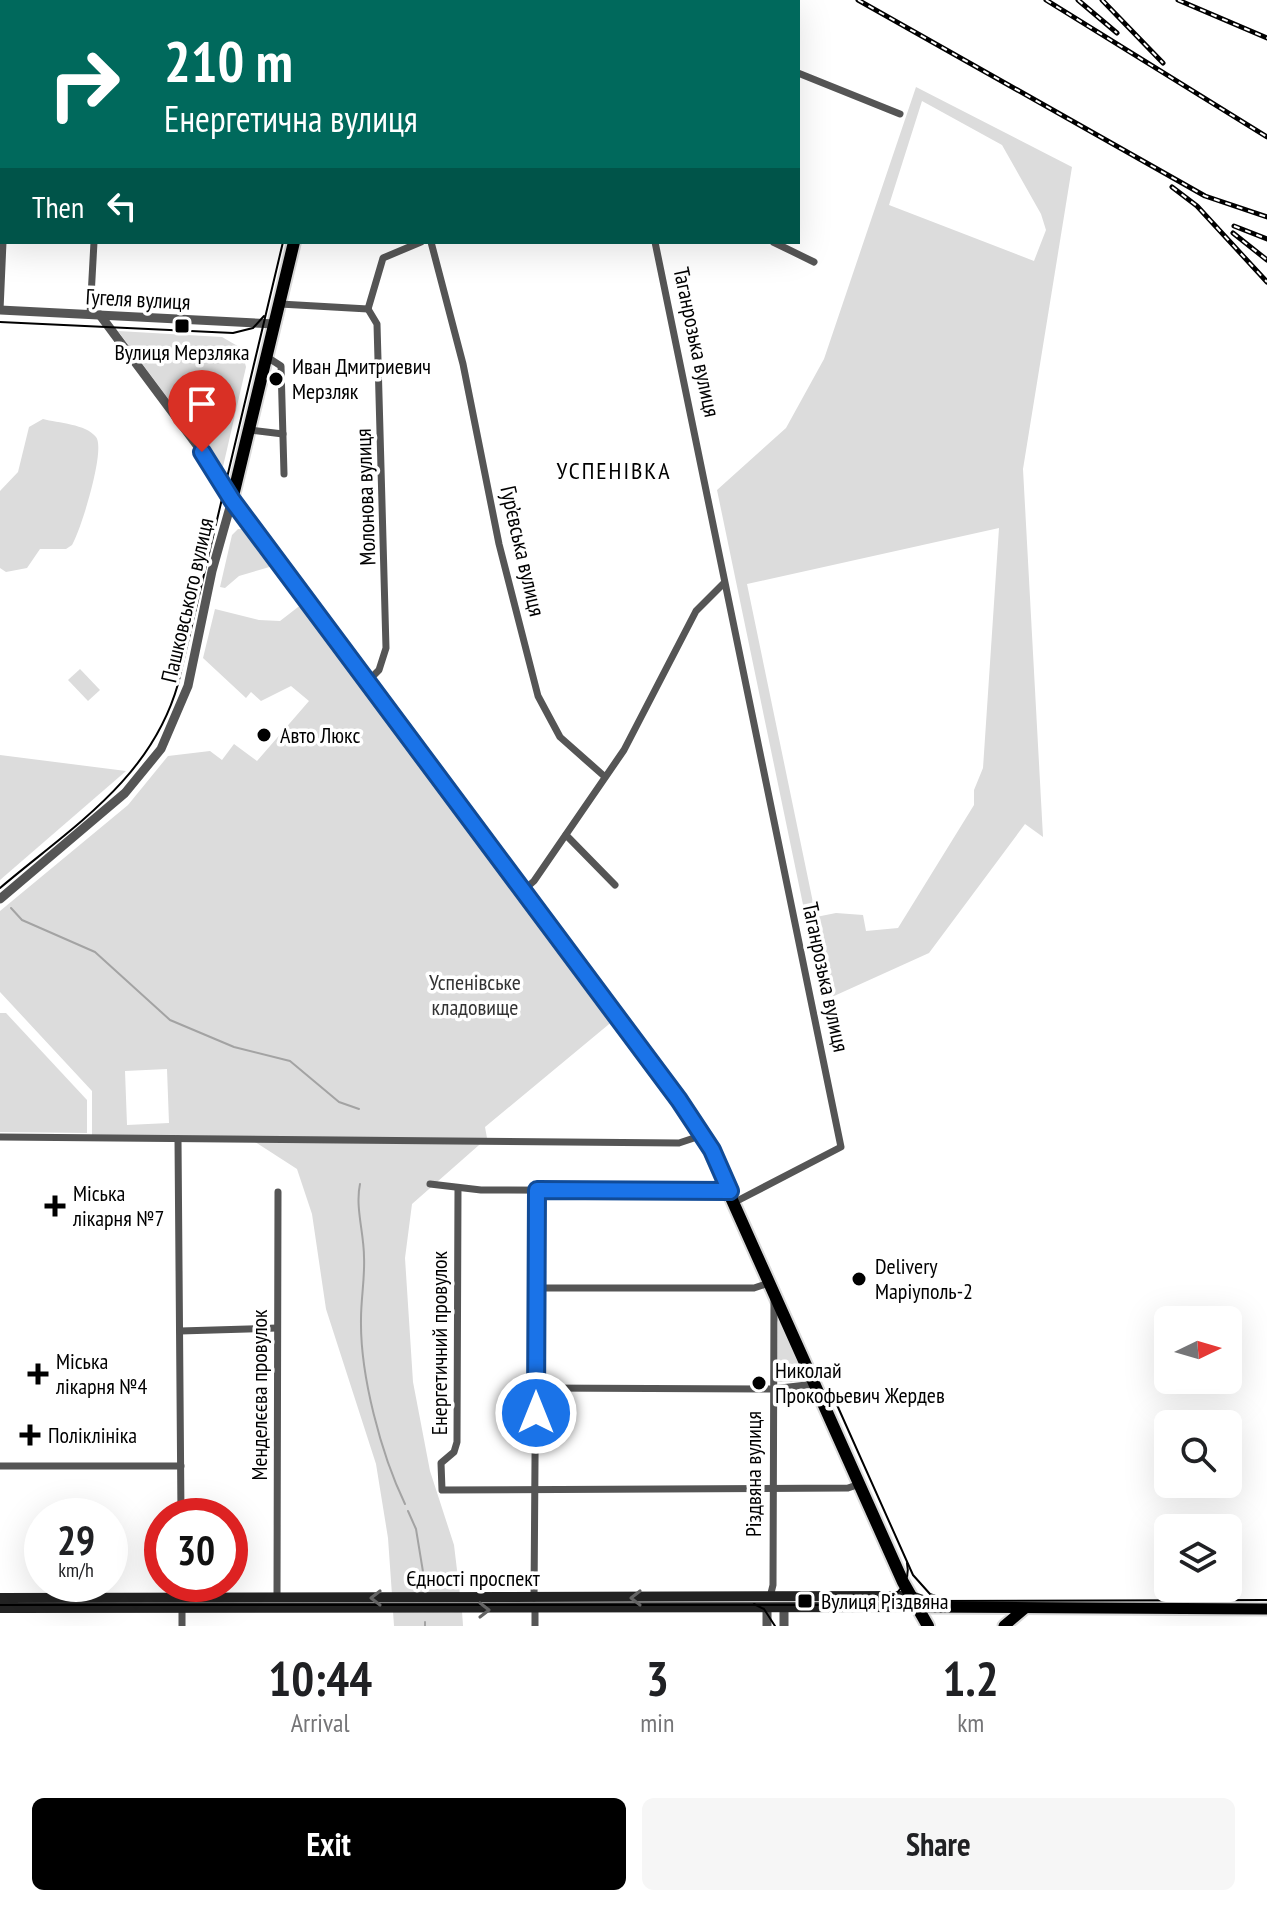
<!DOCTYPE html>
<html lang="en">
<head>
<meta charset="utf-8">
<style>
  body { margin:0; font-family:"PT Sans Narrow",sans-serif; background:#f6f6f6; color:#202124; height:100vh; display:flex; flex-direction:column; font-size:30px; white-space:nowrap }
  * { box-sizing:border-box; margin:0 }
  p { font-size:26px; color:#757577 }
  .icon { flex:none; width:44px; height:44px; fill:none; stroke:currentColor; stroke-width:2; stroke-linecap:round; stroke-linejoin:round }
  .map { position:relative; height:1626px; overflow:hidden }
  .details { display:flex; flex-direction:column; background:#fff; flex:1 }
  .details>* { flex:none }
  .banner { position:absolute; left:0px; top:0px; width:800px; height:244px; box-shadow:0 8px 32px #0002; background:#00695c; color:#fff; overflow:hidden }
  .needle { width:52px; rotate:85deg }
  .buttons { position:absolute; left:1154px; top:1306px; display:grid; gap:16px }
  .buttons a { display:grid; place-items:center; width:88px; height:88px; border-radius:12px; background:#fff; box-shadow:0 8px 32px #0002; font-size:40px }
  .speed { position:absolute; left:24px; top:1498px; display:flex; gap:16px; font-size:40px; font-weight:700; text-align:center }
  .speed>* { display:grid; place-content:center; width:104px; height:104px; border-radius:50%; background:#fff; box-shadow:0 8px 32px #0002; line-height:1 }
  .speed small { font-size:20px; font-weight:400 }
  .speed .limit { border:12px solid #d22; background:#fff; color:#111 }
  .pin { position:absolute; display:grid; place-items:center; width:68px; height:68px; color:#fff; margin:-82px -34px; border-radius:50% 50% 50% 0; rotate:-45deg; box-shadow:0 0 8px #0007 }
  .pin .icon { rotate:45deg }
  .me { position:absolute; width:88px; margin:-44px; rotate:0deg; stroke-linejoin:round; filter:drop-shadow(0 0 6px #0008) }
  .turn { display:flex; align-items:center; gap:28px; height:168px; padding:0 32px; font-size:36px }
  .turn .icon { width:104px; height:104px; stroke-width:2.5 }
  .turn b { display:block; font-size:56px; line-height:68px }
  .then { display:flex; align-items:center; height:76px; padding:0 32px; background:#0003; gap:16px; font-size:30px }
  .eta { display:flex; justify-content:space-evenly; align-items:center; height:136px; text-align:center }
  .eta b { font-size:48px; font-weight:800; line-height:56px }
  .cta { display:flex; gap:16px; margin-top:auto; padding:16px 32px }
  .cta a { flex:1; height:92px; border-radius:12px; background:#000; color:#fff; font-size:32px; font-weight:800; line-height:92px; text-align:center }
  .cta a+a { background:#f6f6f6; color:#202124 }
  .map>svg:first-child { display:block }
</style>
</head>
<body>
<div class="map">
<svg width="1267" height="1626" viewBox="0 0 1267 1626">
  <rect width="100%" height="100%" fill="#fff"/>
  <g fill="#dcdcdc" fill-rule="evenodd">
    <path d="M916,87l156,80 -49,302 20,368 -18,-13 -96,129 -106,48 -106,-511 69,-62 38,-69zM922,101l80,44 39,69 5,16 -12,31 -145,-56zM999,528l-16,240 -9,22v15l-76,123 -32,3 -3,-16 -27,-2 -20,4 -69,-333z"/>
    <path d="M118,331l104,6 19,11 5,19 -24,104z"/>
    <path d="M43,419c15,4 43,5 53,18 10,12 -15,93 -24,108l-6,4h-26l-13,19 -21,4 -6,-4v-77l18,-19 11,-45z"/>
    <path d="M238,529h8l27,37 -34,10 -14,12 -5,-1 12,-52z"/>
    <path d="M302,604l312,416 -129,107 2,11 -75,66 -7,54 8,124 17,89 24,74 6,50h-68l-4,-57 -12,-74 -50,-155 -14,-95 -15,-45 -45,-29 -160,-4v-45l-92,-99v-81l128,-106 40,-49 42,-5 12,9 12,-16 23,17 52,-60 -18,-15 -30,15 -10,-9 -5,6 -43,-40 12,-49 44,11 21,1zM167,1069l2,54 -42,2 -2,-54z"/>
    <path d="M80,669l20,21 -12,11 -20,-21z"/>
    <path d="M0,755l126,16 -126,109z"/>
    <path d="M0,1013h6l81,87v33l-87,-1z"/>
    <path d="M778,1317l30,65h-31z"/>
    <path d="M393,1611h69l1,15h-69z"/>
  </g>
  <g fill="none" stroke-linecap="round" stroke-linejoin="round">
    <g stroke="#a3a3a3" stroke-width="2">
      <path d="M11,908l11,12 73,32 75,68 64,27 56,14 49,41 20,7"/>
      <path d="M360,1184c-5,23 4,49 4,73 1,21 -3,41 -3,62 -1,56 20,135 44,185"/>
      <path d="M408,1511l8,18 9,55"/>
      <path d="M425,1626v-4"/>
    </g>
    <defs>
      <g id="primary">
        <path d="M917,1607l350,2"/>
        <path d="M1004,1626l20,-17"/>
      </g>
      <g id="trunk">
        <path d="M350,2l1,-2"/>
        <path d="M294,242l-62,258 471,635 200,447 25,44"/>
      </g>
    </defs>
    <use href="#primary" stroke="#dbdbdb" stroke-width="15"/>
    <use href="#trunk" stroke="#dbdbdb" stroke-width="16"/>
    <g stroke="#555" stroke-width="7">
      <path d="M13,2v-2"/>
      <path d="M106,2l1,-2"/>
      <path d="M568,2v-2"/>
      <path d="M798,73l102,41"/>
      <path d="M0,126l2,1"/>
      <path d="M431,242l32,122 36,180 39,152 22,41 44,39"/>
      <path d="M655,242l186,905 -106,55"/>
      <path d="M773,242l41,20"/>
      <path d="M280,304l88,5"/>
      <path d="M368,309l15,-51 38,-16"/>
      <path d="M0,310l3,-68"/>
      <path d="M90,315l4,-73"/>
      <path d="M267,357l14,9 3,108"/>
      <path d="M250,430l33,4"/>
      <path d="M368,681l11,-11 7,-22 -9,-324 -9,-15"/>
      <path d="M566,835l49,50"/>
      <path d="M524,890l10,-9 90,-131 72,-139 28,-28"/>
      <path d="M0,1137l679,6 24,-8"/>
      <path d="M178,1139l3,377"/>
      <path d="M430,1184l51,6 246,1"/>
      <path d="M458,1188l-1,254 -3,10 -13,11 1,27 406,-2 12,-4"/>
      <path d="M536,1288h218l15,-5"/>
      <path d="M180,1331l97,-3"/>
      <path d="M537,1388l235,1 43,-5"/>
      <path d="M0,1466h181"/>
      <path d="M181,1584l1,14"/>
      <path d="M770,1597l3,-12 1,-285"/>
      <path d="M277,1598l1,-406"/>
      <path d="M534,1598l3,-408"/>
      <path d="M182,1608v18"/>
      <path d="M535,1610v16"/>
    </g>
    <g stroke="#555" stroke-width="9">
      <path d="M0,310l275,14"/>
      <path d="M0,899l125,-106 36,-44 27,-63 24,-115 20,-71 -12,-24 -120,-161"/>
      <path d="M767,1626v-18"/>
      <path d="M784,1626v-18"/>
    </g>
    <g stroke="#222" stroke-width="10">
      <path d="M0,1598l911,-2 29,10"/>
      <path d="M0,1608l917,-1"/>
    </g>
    <use href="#primary" stroke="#000" stroke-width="11"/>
    <use href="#trunk" stroke="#000" stroke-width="12"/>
    <g stroke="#000" stroke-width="2">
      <path d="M337,2v-2"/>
      <path d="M0,322l233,11 20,-5 11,-12"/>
      <path d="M0,888c72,-61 151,-109 178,-204l105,-442"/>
      <path d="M829,1387l84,188 17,19 11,4"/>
      <path d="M881,1601c17,-5 30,-19 26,-38"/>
      <path d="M754,1604l10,5 11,17"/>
      <path d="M0,1605h910l31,-4 326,-1"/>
    </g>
    <defs>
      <g id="rail">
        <path d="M858,0l347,196 62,21"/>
        <path d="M1046,0l221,137"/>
        <path d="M1078,0l39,33"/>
        <path d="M1102,0l61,63"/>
        <path d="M1178,0l89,38"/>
        <path d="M1172,187l25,19 70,76"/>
        <path d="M1234,226l33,13"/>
        <path d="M1233,233l34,27"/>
      </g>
    </defs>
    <use href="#rail" stroke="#000" stroke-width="5"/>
    <use href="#rail" stroke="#fff" stroke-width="2" stroke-dasharray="6" stroke-linecap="butt"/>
  </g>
  <defs><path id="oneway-chevron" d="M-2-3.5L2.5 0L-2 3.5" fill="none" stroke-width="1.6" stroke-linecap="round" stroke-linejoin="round" transform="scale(2)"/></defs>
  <g stroke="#646464">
    <use href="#oneway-chevron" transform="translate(376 1598) rotate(-180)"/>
    <use href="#oneway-chevron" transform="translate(636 1598) rotate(180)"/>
    <use href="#oneway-chevron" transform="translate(484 1610)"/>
  </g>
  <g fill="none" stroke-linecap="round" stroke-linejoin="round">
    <defs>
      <path id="route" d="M202,452l30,48 447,600 33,50 18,41 -193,-1 -1,223"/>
    </defs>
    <use href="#route" stroke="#114b97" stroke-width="20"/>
    <use href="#route" stroke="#1a73e8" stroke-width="14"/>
  </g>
  <g fill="#000" stroke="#fff" stroke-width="3">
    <rect x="174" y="318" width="16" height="16" rx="4"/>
    <circle cx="276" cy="379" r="8"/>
    <circle cx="264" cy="735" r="8"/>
    <path d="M51 1194h8v8h8v8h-8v8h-8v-8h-8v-8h8z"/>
    <circle cx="859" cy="1279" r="8"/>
    <path d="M34 1362h8v8h8v8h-8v8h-8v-8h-8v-8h8z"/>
    <circle cx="759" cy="1383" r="8"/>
    <path d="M26 1423h8v8h8v8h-8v8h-8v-8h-8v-8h8z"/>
    <rect x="797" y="1593" width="16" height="16" rx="4"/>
  </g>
  <g text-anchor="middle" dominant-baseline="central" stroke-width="7" stroke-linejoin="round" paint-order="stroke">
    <g font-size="22" fill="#000" stroke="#fff">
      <text transform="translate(138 299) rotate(3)">Гугеля вулиця</text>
      <text transform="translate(697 342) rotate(78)">Таганрозька вулиця</text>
      <text transform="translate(365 497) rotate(-92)">Молонова вулиця</text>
      <text transform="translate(523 551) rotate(77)">Гур’євська вулиця</text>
      <text transform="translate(187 600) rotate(-77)">Пашковського вулиця</text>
      <text transform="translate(826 977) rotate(78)">Таганрозька вулиця</text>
      <text transform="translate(439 1343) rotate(-90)">Енергетичний провулок</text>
      <text transform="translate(259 1395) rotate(-90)">Менделєєва провулок</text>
      <text transform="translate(753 1474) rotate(-90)">Різдвяна вулиця</text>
      <text x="473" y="1578">Єдності проспект</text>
    </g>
    <g font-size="22" fill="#000" stroke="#fff" text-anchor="start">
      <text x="182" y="352" text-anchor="middle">Вулиця Мерзляка</text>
      <text x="292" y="366">Иван Дмитриевич<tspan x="292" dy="25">Мерзляк</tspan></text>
      <text x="280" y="735">Авто Люкс</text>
      <text x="73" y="1193">Міська<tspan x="73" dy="25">лікарня №7</tspan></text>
      <text x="875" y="1266">Delivery<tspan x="875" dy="25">Марiуполь-2</tspan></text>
      <text x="56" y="1361">Міська<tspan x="56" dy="25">лікарня №4</tspan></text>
      <text x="775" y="1370">Николай<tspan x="775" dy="25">Прокофьевич Жердев</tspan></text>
      <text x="48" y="1435">Поліклініка</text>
      <text x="821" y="1601">Вулиця Різдвяна</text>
    </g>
    <g font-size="22" fill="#333" stroke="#fff">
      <text x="475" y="982">Успенівське<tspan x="475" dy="25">кладовище</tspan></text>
    </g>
    <g font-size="24" letter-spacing="2" fill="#000" stroke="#fff">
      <text x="614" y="470">УСПЕНІВКА</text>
    </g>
  </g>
</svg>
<div class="buttons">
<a><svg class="needle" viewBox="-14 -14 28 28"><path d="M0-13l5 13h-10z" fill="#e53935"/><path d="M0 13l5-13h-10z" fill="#757577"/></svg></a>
<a><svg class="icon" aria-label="search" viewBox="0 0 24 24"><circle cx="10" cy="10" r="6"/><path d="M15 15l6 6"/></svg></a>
<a><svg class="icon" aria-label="layers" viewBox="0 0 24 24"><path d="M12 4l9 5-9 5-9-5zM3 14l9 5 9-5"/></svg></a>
</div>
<div class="speed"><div>29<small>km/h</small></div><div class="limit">30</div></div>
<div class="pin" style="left:202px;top:452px;background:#d93025"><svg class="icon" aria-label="arrive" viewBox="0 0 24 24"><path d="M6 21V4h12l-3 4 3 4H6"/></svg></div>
<svg class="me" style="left:536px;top:1413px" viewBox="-20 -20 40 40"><circle r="17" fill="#1a73e8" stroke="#fff" stroke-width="3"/><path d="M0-11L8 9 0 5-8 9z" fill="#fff"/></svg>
<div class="banner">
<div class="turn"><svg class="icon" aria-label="right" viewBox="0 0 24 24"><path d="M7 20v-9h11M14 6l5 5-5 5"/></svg><div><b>210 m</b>Енергетична вулиця</div></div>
<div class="then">Then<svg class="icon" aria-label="left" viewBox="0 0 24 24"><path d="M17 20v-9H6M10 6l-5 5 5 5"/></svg></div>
</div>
</div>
<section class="details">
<div class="eta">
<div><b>10:44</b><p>Arrival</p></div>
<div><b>3</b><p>min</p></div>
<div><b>1.2</b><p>km</p></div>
</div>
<div class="cta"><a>Exit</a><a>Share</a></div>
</section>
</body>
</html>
